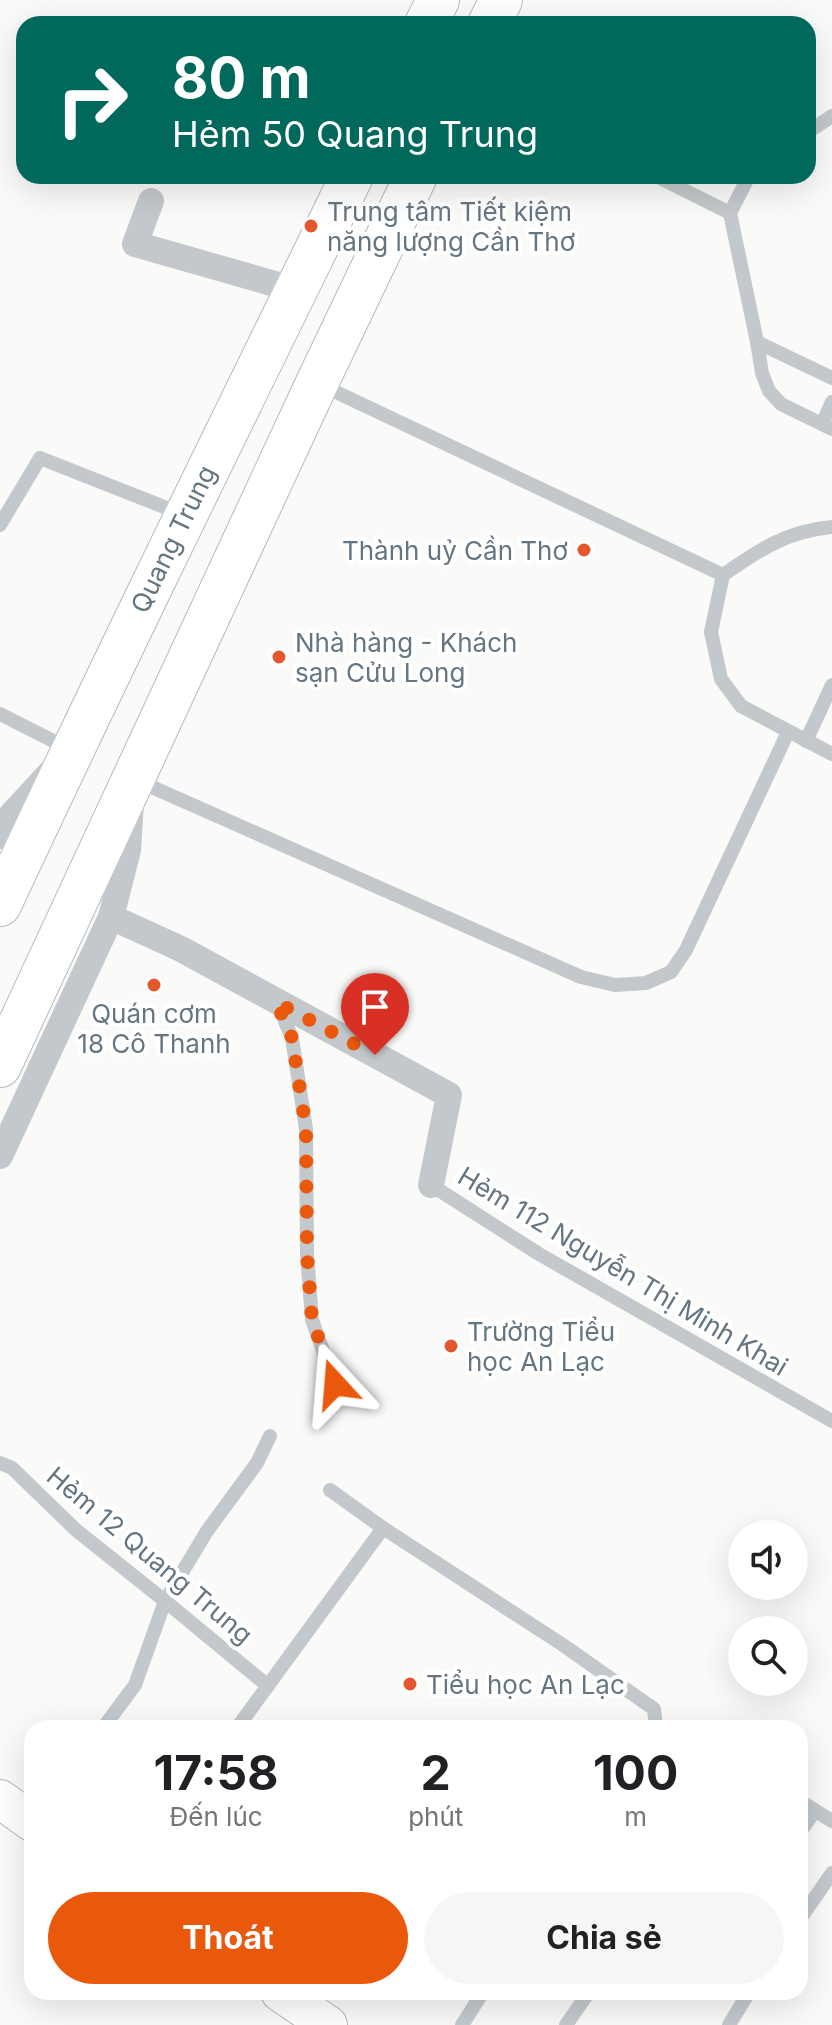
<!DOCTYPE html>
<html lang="vi">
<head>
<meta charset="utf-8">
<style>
  body { margin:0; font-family:Inter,sans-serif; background:#f6f6f6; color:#202124; height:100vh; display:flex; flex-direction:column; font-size:30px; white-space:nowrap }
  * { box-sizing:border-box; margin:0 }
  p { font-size:26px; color:#757577 }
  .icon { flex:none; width:44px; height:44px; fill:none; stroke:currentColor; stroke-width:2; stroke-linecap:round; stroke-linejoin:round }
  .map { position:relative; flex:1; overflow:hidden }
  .drawer { position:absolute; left:24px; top:1720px; width:784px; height:280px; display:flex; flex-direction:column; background:#fff; border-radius:24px; box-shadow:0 8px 32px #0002 }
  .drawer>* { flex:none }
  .hud { position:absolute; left:16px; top:16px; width:800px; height:168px; border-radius:24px; box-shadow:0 8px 32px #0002; background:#00695c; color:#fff; overflow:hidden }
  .buttons { position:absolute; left:728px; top:1520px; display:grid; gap:16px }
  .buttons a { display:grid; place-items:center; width:80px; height:80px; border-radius:50%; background:#fff; box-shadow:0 8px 32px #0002; font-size:40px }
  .pin { position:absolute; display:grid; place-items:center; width:68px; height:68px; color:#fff; margin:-82px -34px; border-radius:50% 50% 50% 0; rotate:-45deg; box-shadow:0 0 8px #0007 }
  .pin .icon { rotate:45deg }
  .me { position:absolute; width:88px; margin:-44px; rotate:341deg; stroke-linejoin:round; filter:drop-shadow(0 0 6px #0008) }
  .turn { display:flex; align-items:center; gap:28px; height:168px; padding:0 24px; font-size:36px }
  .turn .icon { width:104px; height:104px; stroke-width:2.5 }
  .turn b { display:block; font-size:56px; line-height:68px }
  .eta { display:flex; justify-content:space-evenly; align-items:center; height:136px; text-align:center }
  .eta b { font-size:48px; font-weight:700; line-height:56px }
  .action { display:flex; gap:16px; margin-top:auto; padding:16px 24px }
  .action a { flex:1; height:92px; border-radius:48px; background:#ea580c; color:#fff; font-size:32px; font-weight:700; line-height:92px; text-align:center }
  .action a+a { background:#f6f6f6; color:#202124 }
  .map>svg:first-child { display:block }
</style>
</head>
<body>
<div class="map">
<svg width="832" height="2025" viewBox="0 0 832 2025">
  <rect width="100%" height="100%" fill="#fafaf8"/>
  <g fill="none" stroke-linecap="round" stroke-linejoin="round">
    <defs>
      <g id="secondary">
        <path d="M0,1799l32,23"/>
        <path d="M280,1992l48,33"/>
      </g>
      <g id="primary">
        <path d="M426,24l12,-24"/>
        <path d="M489,24l12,-24"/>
        <path d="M0,905c114,-245 233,-486 352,-729"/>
        <path d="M0,1066l317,-683 99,-207"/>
      </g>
    </defs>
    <use href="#secondary" stroke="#b3babf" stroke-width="40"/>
    <use href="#primary" stroke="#b5babe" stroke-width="44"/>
    <g stroke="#c3c8cc" stroke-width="14">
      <path d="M808,132l24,-16"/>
      <path d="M656,176l74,37"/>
      <path d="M749,176l-19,37 27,129 5,31 7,18 12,13 51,25"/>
      <path d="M757,342l75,36"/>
      <path d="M321,385l402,190c36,-25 64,-44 109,-48"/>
      <path d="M822,424l10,-22"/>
      <path d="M0,525l40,-67 142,56"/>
      <path d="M723,575l-12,57 10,47 20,27 91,48"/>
      <path d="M0,714l71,36"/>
      <path d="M806,741l26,-56"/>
      <path d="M136,780l445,197 34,8 31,-2 25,-11 15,-22 102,-218"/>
      <path d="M277,1002l15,36 14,91 1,125 5,66 23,64"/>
      <path d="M431,1185l108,69 293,167"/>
      <path d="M0,1463l12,5 64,62 89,71 103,85"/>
      <path d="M330,1490l53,38 180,117 91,64 2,19"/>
      <path d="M103,1728l32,-43 30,-84 42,-70 50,-68 13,-27"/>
      <path d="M237,1728l146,-200"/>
      <path d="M800,1801l32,20"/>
      <path d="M800,1832l15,-21"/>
      <path d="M800,1919l32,-46"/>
      <path d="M462,2025l21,-33"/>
      <path d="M566,2025l23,-33"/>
      <path d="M729,2025l20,-33"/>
    </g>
    <g stroke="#c3c8cc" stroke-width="26">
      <path d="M151,201l-16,43 161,46"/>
      <path d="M0,836l12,-22 38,-41"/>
      <path d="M111,917l70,32 268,146 -18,90"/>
      <path d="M0,1156l111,-239 17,-67 3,-48"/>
    </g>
    <use href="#secondary" stroke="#fff" stroke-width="38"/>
    <use href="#primary" stroke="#fff" stroke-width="42"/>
  </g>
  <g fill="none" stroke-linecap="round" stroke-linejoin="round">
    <path stroke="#ea580c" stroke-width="14" stroke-dasharray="0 25.2" d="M335,1384l-23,-64 -5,-66 -1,-125 -14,-91 -16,-36 99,53"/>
  </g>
  <g fill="#e4572e" stroke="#fff" stroke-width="3">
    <circle cx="311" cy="226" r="8"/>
    <circle cx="584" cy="550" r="8"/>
    <circle cx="279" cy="657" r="8"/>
    <circle cx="154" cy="985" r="8"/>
    <circle cx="451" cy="1346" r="8"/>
    <circle cx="410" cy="1684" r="8"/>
  </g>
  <g text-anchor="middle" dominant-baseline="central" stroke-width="8" stroke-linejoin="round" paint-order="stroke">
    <g font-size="26" fill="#657683" stroke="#fff" text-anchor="start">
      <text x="327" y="211">Trung tâm Tiết kiệm<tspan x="327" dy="30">năng lượng Cần Thơ</tspan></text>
      <text x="568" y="550" text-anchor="end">Thành uỷ Cần Thơ</text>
      <text x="295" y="642">Nhà hàng - Khách<tspan x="295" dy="30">sạn Cửu Long</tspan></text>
      <text x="154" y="1013" text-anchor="middle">Quán cơm<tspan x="154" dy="30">18 Cô Thanh</tspan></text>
      <text x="467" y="1331">Trường Tiểu<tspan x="467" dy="30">học An Lạc</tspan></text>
      <text x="426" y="1684">Tiểu học An Lạc</text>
    </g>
    <g font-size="26" fill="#657683" stroke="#fff">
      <text transform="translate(173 539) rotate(-64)">Quang Trung</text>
      <text transform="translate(623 1271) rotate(31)">Hẻm 112 Nguyễn Thị Minh Khai</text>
      <text transform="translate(150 1555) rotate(40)">Hẻm 12 Quang Trung</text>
    </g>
  </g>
</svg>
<div class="buttons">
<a><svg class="icon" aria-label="sound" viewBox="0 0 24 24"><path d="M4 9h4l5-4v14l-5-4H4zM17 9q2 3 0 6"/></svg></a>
<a><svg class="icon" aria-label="search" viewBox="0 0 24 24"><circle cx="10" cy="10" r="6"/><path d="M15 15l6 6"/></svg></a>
</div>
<div class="pin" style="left:375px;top:1055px;background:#d93025"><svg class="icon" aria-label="arrive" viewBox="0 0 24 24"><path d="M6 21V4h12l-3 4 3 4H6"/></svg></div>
<svg class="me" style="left:335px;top:1384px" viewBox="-20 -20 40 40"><path d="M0-17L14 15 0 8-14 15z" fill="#ea580c" stroke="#fff" stroke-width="4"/></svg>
<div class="hud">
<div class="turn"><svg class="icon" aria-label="right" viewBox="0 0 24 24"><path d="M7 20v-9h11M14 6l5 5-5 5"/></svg><div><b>80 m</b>Hẻm 50 Quang Trung</div></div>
</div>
<section class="drawer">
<div class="eta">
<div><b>17:58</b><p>Đến lúc</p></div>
<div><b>2</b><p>phút</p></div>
<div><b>100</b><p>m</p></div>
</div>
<div class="action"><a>Thoát</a><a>Chia sẻ</a></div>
</section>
</div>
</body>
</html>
